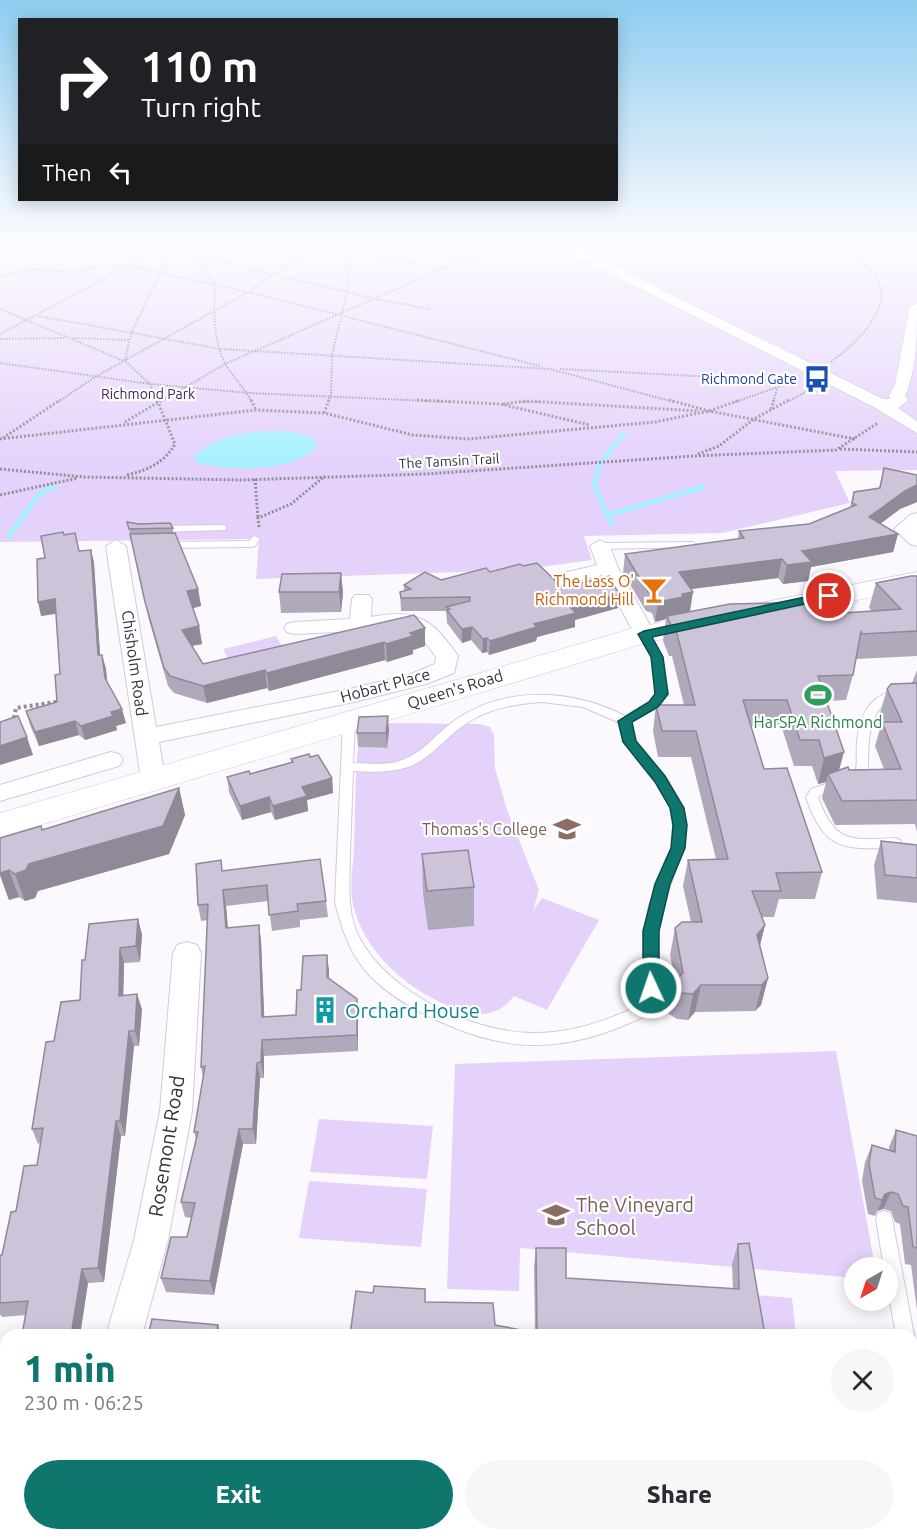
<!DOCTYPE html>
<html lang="en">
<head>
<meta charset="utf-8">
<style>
  body { margin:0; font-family:Ubuntu,sans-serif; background:#f7f7f7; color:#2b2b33; height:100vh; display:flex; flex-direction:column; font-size:22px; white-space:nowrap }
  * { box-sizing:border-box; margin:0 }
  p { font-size:20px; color:#7c7c81 }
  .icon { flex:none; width:33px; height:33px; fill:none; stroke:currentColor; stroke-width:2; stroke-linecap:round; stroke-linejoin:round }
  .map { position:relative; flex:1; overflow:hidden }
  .side { position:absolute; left:0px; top:1329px; width:918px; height:212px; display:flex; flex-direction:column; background:#fff; border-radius:18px 18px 0 0; box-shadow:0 3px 15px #0003 }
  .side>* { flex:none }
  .guide { position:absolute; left:18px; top:18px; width:600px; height:183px; border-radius:0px; box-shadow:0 3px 15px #0003; background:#202124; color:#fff; overflow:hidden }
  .needle { width:39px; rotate:219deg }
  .controls { position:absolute; left:844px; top:1257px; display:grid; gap:12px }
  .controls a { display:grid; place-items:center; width:54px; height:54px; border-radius:50%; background:#fff; box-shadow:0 3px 15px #0003; font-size:30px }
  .pin { position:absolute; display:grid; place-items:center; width:51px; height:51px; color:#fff; margin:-26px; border:3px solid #fff; border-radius:50%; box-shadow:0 2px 6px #0007 }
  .me { position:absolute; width:66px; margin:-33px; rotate:357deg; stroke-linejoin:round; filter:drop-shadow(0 0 4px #0008) }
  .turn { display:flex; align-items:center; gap:21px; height:126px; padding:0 24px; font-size:27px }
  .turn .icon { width:78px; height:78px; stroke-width:2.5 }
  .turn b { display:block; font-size:42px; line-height:51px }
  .then { display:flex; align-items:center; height:57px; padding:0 24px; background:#0003; gap:12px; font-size:22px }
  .round { display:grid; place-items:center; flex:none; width:63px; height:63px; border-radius:32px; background:#f7f7f7 }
  .headline { display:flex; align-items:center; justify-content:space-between; height:102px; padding:0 24px }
  h1 { font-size:36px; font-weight:800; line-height:45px; color:#0f766e }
  .button { display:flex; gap:12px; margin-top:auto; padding:12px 24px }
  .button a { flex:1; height:69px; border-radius:36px; background:#0f766e; color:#fff; font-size:24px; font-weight:800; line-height:69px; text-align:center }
  .button a+a { background:#f7f7f7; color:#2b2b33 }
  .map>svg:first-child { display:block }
</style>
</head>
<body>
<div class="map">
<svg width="917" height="1540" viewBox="0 0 917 1540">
  <rect width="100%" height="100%" fill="#fbf9fe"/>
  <g fill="#e4d2fb">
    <path d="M0,246h917v224l-82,1 15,32 -128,30 -138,3 8,24 -73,10 -263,9 3,-40 -259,3z"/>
    <path d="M276,636l7,12 -53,14 -7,-13z"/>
    <path d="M389,723l90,1 11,3 4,8 1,33 12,42 32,80 -6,21 9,-13 57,22 -52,90 -33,-14c-17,22 -37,21 -60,12 -43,-16 -85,-51 -99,-96 -7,-21 -2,-43 -1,-64 1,-34 1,-67 4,-101l29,1z"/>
    <path d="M836,1051l39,216 -20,1v10l-335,-30 -1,43 -72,-2 8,-225z"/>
    <path d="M319,1119l114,7 -6,53 -117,-7z"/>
    <path d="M309,1181l118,8 -6,58 -122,-9z"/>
    <path d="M756,1295l36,3 4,37h-36z"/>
  </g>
  <path fill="#a8f1fc" d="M286,431l21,4 11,9c-21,30 -91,27 -123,18l1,-7c24,-22 59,-24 90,-24z"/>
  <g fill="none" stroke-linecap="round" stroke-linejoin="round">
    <g stroke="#a8f1fc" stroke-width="5">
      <path d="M607,515l96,-28"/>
      <path d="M612,524l-18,-39 6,-21 24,-31"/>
      <path d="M9,536l30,-42 16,-7"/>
    </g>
    <defs>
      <g id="lane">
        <path d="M223,525l3,1v4l-69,2 -5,-3 5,-3z"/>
        <path d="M255,536l5,3 -5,7 -3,1 -87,1 -5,-3 5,-3 84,-1 3,-4z"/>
        <path d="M693,542l5,3 -2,2 -96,2 -5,-3 5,-3z"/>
        <path d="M644,631l4,1 14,25 6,37 -10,13 -27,15 5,19 28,35 19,32 3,17 -2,23 -21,57 -5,26v57l-11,27c-34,17 -76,31 -115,30 -52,0 -135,-36 -168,-76 -16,-20 -23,-43 -29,-67l8,-180 2,-3 4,-1 6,4 -2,41c15,0 32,3 46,-2 22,-6 37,-27 55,-40 50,-36 118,-32 171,-5l25,-15 6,-7 -4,-37 -13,-23zM542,702l41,5 37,16 4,19 31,39 16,27 3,17 -2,23 -23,57 -5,26v57l-8,19c-32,15 -69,27 -105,26 -62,-1 -156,-46 -177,-108 -7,-24 -4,-48 -4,-72 1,-27 2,-55 3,-82 19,1 37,2 55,-4 19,-7 33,-23 48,-36 25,-21 54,-27 86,-29z"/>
        <path d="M917,683v6c-43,10 -48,31 -49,71 0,7 1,13 -3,18 -10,10 -35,10 -47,19 17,47 32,43 77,41l5,2 1,3 -1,3 -5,2c-52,1 -71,3 -89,-51l5,-8 44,-15c3,-10 1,-22 2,-32 4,-41 23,-51 60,-59z"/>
        <path d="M884,1211l6,2 2,6 22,116 -2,5v-5h-16l-8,-45v-22h-4l-8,-49 2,-6z"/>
        <path d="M912,1366l5,2v43l-5,-2z"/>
      </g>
      <g id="street">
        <path d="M556,246h17l310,153h8l-2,-3 6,-11 15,-78 7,-4c0,30 0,65 -12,93l3,4 -10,8 19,13v12l-43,-26z"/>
        <path d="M917,513v33l-7,-2 -16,-15 16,-14z"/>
        <path d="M116,540l10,6 30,181 198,-39 57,-14 24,-10 1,-7 -20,-27 -21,-6 -35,7 -66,3 -7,-2 -3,-4 3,-4 7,-2 56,-3 2,-20 3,-4h14l3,4 -1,18c46,-9 61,2 87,39l-4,17 -28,11 -72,18 -195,40 6,37 -3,6 -9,2 -9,-2 -3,-6 -35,-233z"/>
        <path d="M600,540l10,6 8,22 37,66 -4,4h-14l-35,-63 -44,11 -7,-2 -3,-4 3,-4 46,-11 -7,-19z"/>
        <path d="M111,752l8,2 4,6 -4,6 -119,35v-16z"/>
        <path d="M187,942l10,3 4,8 -9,158 -24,129 -26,95h-36l28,-95 26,-129 13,-158 4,-8z"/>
        <path d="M48,1534h40l-2,6h-40z"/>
      </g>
      <path id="secondary" d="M917,572v16l-268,54 -649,195v-24l634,-185z"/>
    </defs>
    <use href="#lane" stroke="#d3c9df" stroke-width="2"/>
    <use href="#street" stroke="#d3c9df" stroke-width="2"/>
    <use href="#secondary" stroke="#d3c9df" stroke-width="1"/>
    <g stroke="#918e95" stroke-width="2" stroke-dasharray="1.5 1.5" stroke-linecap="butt">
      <path d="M176,246l-14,2 214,51 54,10"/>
      <path d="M196,246l6,21 14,17c-3,27 -3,59 11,83 8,12 18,22 25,35"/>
      <path d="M322,246l120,23"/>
      <path d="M822,246l28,8"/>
      <path d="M0,277l30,-8 41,3 33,-6h24l120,26 292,74"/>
      <path d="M0,309l124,52"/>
      <path d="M38,316l183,33 329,20 124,33"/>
      <path d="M0,334l162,-86"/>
      <path d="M73,338l57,2"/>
      <path d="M0,339l65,-1"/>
      <path d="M831,362c20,-15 60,-49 48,-79 -7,-15 -24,-25 -35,-37"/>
      <path d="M0,363l150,21 99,9 202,9"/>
      <path d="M560,369l232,12"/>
      <path d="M58,402l37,-25 153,-85 66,-46"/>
      <path d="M157,402l-7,-18 -25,-23 6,-28 43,-87"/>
      <path d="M160,402l65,-38 240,-105 47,-13"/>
      <path d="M328,402l3,-7 1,-40 15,-63 4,-40"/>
      <path d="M519,402h22"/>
      <path d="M735,402l63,-22"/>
      <path d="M773,402l4,-13"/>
      <path d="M787,402l26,-14"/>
    </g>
    <g stroke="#918e95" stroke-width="3" stroke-dasharray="2 2" stroke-linecap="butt">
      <path d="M251,400l5,10"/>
      <path d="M417,400l83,4 90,21"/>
      <path d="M669,400l40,11 146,28"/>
      <path d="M503,404l23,-3 173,10"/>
      <path d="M771,409l3,-9"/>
      <path d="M324,413l5,-13"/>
      <path d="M125,422l37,-22"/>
      <path d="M3,438l57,-38"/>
      <path d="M0,439l256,-29 68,3 89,22 55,4 187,-17 54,-11 31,-11"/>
      <path d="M840,449l77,3"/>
      <path d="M698,454l21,-8 35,-27 35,-19"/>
      <path d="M0,469l84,8 157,3 184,-6 269,-18 142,-6 42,-27"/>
      <path d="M127,475c21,-5 37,-12 48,-31l-18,-44"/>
      <path d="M255,479l3,39"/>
      <path d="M0,495l78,-17"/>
      <path d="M259,527l-1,-9 33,-14 34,-28"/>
    </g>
    <path stroke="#918e95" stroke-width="4" stroke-dasharray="3 3" stroke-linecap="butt" d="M14,718l2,-10 46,-7"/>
    <use href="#lane" fill="#fff" fill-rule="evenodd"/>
    <use href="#street" fill="#fff" fill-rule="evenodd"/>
    <use href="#secondary" fill="#fff" fill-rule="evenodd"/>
  </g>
  <g fill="#b0a9bb">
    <path d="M884,468l33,7v27l-17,7 -20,15 18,10 -5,18 -82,15 -3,14 -25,3 -5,-6 -87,11 -1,22 -10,3 135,1 57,-4 -3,-3 7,-25 41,-7v80l-61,3 -3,16 -7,25 -19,1 12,69 45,-1 -9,-23 7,-24h2l-4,-9 7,-24 25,-6 5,-13v162l-2,-8 -80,1 -13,-27 4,-16 -8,2 -6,-18h-18l-13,-41 -30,1 13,43 58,103 -7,27h-36l-5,18h-12l3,8 -5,21 8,32 -7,27 -6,6 -60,1 -7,8 -11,-1 -13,-8 5,-26 6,-5 -5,-25 5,-27 16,-6 -8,-36 5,-26 28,-1 -25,-102h-33l-5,-26 3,-26h28l-12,-49h-3l-6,-15 3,-22 -11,3 -3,-9 -6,-2 -23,-38 2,-19 113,-15 1,-8 70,-7 41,-17 4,-15 25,-4z"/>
    <path d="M127,522l46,6v5l25,56 3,17 -9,2 7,18 3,18 -10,2 11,18 211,-49 11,31 -12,4v4l-26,8 -2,-2 -116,31 -2,-3 -60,15 -33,-10 -6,-7 -19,-66 -17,-79z"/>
    <path d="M64,535l15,16 12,-1 3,13 6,92h2l4,14 1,13 19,41 -10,3 1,4 -32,10 -6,-5 -40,11 -9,-21 -4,-14 31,-9 3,-28 -4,-60 -15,2 4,-58z"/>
    <path d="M523,566l40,22 55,20 -43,12v7l-38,10 -1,4 -47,14 -2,-3 -5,1 -11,-13 -9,3 -15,-20 -1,-12h-45l-1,-19 4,-1v-6l37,-5z"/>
    <path d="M341,573l2,20 -2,19 -60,1 -2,-21z"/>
    <path d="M389,730l-2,18 -29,-1 -1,-14z"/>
    <path d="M310,757l22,21 1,15 -26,7 1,11 -33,9 -4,-8 -29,8 -13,-28 -2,-15 23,-3 41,-11v-4z"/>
    <path d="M179,788l6,27 -16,39 -131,37 -3,7 -10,3 -6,-4 -10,3 -9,-25 42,-45z"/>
    <path d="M881,841l36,4v58l-40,-4 -3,-34z"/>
    <path d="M422,854l52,33v39l-46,4 -5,-37z"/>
    <path d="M223,871l103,30 2,16 -28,3v7l-28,4 -4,-30 -42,5 2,22 31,-3 2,16 3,76 32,-2 5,-25 26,-35 2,23 29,37v36l-94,5v22h-4l-4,66h-13l-29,151 -48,-3 -5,-14 26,-41 5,-19 -7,-1 -4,-15 15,-63 -2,-7 9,-55 -2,-10 7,-147 -7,1 -3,-16z"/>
    <path d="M142,934l-2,28 -16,1 -1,32 19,14 -3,37h-5l-9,90h-4l-17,146 -16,1 -8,52h-58l4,-20 -24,2 -2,-3v-59h2l14,-44 21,-46 3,-22 -2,1 -6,-15 22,-88 26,-41 5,-40z"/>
    <path d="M896,1130l21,6v174l-6,-45 -6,-1 -5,-40 -5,-2 -4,-11 -8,-2 -6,2 -2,5 -7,-2 -6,-33 3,-19 7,-17 17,5v-3z"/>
    <path d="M738,1244l27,91h-415l75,-33 70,23 40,8 -1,-65 2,-20 30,30 167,11 -1,-25z"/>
    <path d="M468,1534h48v2l-11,-1 3,5h-36z"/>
    <path d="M573,1534h212l1,6h-213z"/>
  </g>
  <g fill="#908998">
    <path d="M917,485v17l-17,7 -36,27 5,-19 36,-26z"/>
    <path d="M898,534l-5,18 -82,15 -3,14 -25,3 4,-19 15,-14z"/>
    <path d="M91,550l3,13 7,106 -3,-14z"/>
    <path d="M782,559l-4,19 -102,13 3,-19z"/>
    <path d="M341,573l2,20 -2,19 -2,-20z"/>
    <path d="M198,589l3,17 -11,3 -3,-18z"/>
    <path d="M693,592l-3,19 -10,2v4l-13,-1 -1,3 -11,3 3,-20 24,-8z"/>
    <path d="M619,594l-1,14 -43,12v7l-38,10 -1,4 -47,14 1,-14 44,-17 37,-16z"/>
    <path d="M55,599l3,14 -17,3 -3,-14z"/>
    <path d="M199,626l3,18 -16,3 -4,-17z"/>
    <path d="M472,627l-1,13 -9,3v-14z"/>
    <path d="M425,628v18l-12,4v4l-26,8 -1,-18 24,-11z"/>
    <path d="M487,638v14l-5,1 1,-14z"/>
    <path d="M384,642l1,18 -116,31 -2,-18z"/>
    <path d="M102,655l4,14 2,23 -3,-14z"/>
    <path d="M265,670l2,18 -60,15 -4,-17z"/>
    <path d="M122,709l4,14 -10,3 1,4 -32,10 -4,-14 30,-14z"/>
    <path d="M388,716l1,14 -2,18 -1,-15z"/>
    <path d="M75,721l4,14 -40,11 -4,-14z"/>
    <path d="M27,737l6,18 -33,10v-19z"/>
    <path d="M844,752l-7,26 -9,-4 -2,8 -8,2 6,-26z"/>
    <path d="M332,778l1,15 -26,7 1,11 -33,9 -2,-14 29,-19z"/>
    <path d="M179,788l6,27 -16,39 -131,37 -3,7 -10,3 -10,-27 14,-10z"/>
    <path d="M269,797l2,15 -29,8 -2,-14z"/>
    <path d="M9,870l10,27 -10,3 -9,-25v-2z"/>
    <path d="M223,890l3,16 3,38 -3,-16z"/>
    <path d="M138,919l4,15 -2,28 -4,-16z"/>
    <path d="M259,925l2,16 4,92 -3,-16z"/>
    <path d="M765,925l-7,27 -1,-17z"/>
    <path d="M120,948l4,15 -1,48 -4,-15z"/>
    <path d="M327,955l2,15v22l-2,-15z"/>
    <path d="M768,978l-7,27 -6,6 7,-26z"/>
    <path d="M701,985l-6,27 -7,8 5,-26z"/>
    <path d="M137,994l5,15 -3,37 -4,-15z"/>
    <path d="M357,999l1,16v36l-1,-16z"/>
    <path d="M129,1031l5,15 -9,90 -5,-15z"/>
    <path d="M262,1040l2,16v22l-3,-16z"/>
    <path d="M257,1063l3,15 -4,66 -3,-15z"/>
    <path d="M116,1121l5,15 -17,146 -6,-14z"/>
    <path d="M239,1129l4,15 -29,151 -4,-14z"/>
    <path d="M891,1192l-8,17 -6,2 -2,5 10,-22z"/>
    <path d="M82,1269l6,14 -8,52h-9z"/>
    <path d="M218,1325l3,10h-5z"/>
    <path d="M17,1534h11l-1,6h-12z"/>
    <path d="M171,1534h7l-1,6h-7z"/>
  </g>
  <g fill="#cdc4d9" stroke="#908998" stroke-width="1.5">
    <path d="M884,468l33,7v10l-12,6 -36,26 29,17 -96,17 10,11 -25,3 -5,-6 -103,13 14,20 -11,2 1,3 -25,5 -4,-8 -6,-2 -23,-38 119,-16 -5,-7 70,-7 47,-19 -4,-2 2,-11 26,-4z"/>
    <path d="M127,522l12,2 31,-1 3,5 -44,1z"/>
    <path d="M63,532l1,3 11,-2 4,18 12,-1 7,105h4l3,23 17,31 -11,3 2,4 -32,10 -6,-5 -40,11 -9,-21 31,-9 -2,-27 5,-1 -5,-75 -17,3 -1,-43 8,-1 -4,-22z"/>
    <path d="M175,533l23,56 -11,2 12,35 -17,4 21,34 211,-49 11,13 -15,5 3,3 -27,8 -2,-2 -117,31 -2,-3 -62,16 -33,-10 -6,-8 -19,-66 -15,-68z"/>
    <path d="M537,563l26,25 46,-12 10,18 -48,14 5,5 -42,11 3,3 -47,14 -3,-3 -4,1 -11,-12 -10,2 -15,-19 3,-1 -4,-2 24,-6v-4l-69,1 -1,-6 11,-3 -7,-4 21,-13 16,8 45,-12 4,4 30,-8 3,2z"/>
    <path d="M341,573l-2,19h-60l3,-18z"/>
    <path d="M911,576h6v55l-55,3 -1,-3 -8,44 -35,1 26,76 -20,6 -5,-18h-19l-13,-40h-44l21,69 23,-1 35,104 -46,1 5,18h-29l13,34 -8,10 11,43 -6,7h-61l-8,9 -11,-1 -13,-8 14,-12 -8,-45 7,-6h20l-14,-62 40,-1 -32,-128h-34l-6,-26h39l-19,-75h-3l-6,-14 63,-12 78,-2 7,13 86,-6 -25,-26z"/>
    <path d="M917,683v117l-75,1 -14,-27 20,-7 1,3 52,-1 -19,-47h20l-15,-33 4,-5z"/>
    <path d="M18,716l9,21 -27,9v-24z"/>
    <path d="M388,716l-2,17h-29l2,-16z"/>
    <path d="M309,754l1,3 8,-2 14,23 -30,9 5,9 -34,10 -4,-9 -29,9 -13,-29 22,-6 1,3 43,-12 -2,-3z"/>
    <path d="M179,788l-16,38 -134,38 -3,6 -11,4 -6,-4 -9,3v-35l41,-12 1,4z"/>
    <path d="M881,841l36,4v33l-32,-3z"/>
    <path d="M468,850l6,37 -47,4 -5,-37z"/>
    <path d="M320,859l6,42 -29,3 1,7 -29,4 -2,-30 -44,5 3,38 33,-3 3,92 34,-2 1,-25h4l2,-34 24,-1v22l30,22v36l-95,5 -1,22 -4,1 -4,66h-14l-29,152 -49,-3 10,-41h16l8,-34 -14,-1 17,-70h-4l11,-66 -4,1 7,-163 -10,1 -2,-41 25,-4 1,11z"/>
    <path d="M138,919l-2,27 -16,2 -1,48 18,-2 -1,19 -1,18h-6l-9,90h-4l-18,147 -16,1 -11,66h-49l6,-34 -28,2v-48h2l9,-43 5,-1 8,-45 13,-1 6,-37 -11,1 14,-87 8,-1 7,-39 19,-2 2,-40h3l4,-36z"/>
    <path d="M896,1130l21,6v112l-4,-1 -5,-40 -5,-1 -5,-12 -7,-2 -6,2 -3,6 -7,-2 -6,-34 3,-19 23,7z"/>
    <path d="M749,1243l16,92h-415l6,-44 17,2 1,-7 51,3v13l68,1 2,22 42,8 -1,-85h30v30l173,11 -1,-45z"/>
    <path d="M152,1319l66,6 -2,10h-68z"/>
    <path d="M0,1361h6v173h11l-2,6h-15z"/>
    <path d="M95,1534h76l-1,6h-76z"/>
    <rect x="252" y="1534" width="183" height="6"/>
    <path d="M480,1534h25l3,6h-23z"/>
    <path d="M576,1534h209l1,6h-210z"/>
  </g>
  <linearGradient id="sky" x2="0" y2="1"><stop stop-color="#8eccf0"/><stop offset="0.53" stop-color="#fdfcff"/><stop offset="1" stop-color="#fdfcff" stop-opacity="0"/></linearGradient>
  <rect width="917" height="462" fill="url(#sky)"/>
  <path fill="#0f766e" stroke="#0a4d48" stroke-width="1.5" d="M829,592l6,4 -2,2 -181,39 11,20 5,37 -10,13 -26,15 4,19 29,35 19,32 3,17 -2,23 -15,36 -11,47v57l-2,5h-11l-3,-5v-57l12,-47 16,-36 2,-23 -3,-17 -15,-26 -32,-40 -5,-21 31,-19 6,-8 -4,-37 -13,-23 6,-3z"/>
  <defs>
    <symbol id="bus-bare" viewBox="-9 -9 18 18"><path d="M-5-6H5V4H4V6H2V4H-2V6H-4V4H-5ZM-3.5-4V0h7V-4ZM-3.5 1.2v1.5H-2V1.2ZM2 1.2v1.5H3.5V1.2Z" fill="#1a4fb4" stroke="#fff" stroke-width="2.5" paint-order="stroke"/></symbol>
    <symbol id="bar-bare" viewBox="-9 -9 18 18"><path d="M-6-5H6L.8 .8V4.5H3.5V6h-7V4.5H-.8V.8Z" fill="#e8710a" stroke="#fff" stroke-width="2.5" paint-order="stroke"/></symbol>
    <symbol id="stadium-bare" viewBox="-9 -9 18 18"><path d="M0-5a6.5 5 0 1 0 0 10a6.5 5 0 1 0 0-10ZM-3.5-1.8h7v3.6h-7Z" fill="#2e9e5b" stroke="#fff" stroke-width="2.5" paint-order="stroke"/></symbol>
    <symbol id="school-bare" viewBox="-9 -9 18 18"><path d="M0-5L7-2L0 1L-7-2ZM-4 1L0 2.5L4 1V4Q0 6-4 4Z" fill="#8d6e63" stroke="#fff" stroke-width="2.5" paint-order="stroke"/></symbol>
    <symbol id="building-bare" viewBox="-9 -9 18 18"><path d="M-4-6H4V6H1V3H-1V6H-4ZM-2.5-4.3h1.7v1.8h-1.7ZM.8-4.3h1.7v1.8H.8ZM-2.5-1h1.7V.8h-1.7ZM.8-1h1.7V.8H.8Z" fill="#0f9aa8" stroke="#fff" stroke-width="2.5" paint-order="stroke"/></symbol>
  </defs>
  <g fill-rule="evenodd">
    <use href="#bus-bare" x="798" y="360" width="38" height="38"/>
    <use href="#bar-bare" x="635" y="571" width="38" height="38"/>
    <use href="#stadium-bare" x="799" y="676" width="38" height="38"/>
    <use href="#school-bare" x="548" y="810" width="38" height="38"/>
    <use href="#building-bare" x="306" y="991" width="38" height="38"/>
    <use href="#school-bare" x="537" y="1196" width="38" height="38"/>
  </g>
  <g text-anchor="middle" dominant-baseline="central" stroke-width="4.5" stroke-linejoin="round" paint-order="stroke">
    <g font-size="14" fill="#164399" stroke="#fff" text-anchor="end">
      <text x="797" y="379">Richmond Gate</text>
    </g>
    <g font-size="14" fill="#40215c" stroke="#fff">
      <text x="148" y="394">Richmond Park</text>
    </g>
    <g font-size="14" fill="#353139" stroke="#fff">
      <text transform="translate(449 461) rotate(-3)">The Tamsin Trail</text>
    </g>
    <g font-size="16" fill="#c56008" stroke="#fff" text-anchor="end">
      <text x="634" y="581">The Lass O'<tspan x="634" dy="18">Richmond Hill</tspan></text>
    </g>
    <g font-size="16" fill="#353139" stroke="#fff">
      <text transform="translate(135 663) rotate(82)">Chisholm Road</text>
      <text transform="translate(385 685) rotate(-15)">Hobart Place</text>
      <text transform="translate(455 689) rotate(-17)">Queen's Road</text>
    </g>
    <g font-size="16" fill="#27864d" stroke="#fff">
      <text x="818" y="722">HarSPA Richmond</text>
    </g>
    <g font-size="16" fill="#785e54" stroke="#fff" text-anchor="end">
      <text x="547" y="829">Thomas's College</text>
    </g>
    <g font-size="20" fill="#0d838f" stroke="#fff" text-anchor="start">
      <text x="345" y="1010">Orchard House</text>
    </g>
    <g font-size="20" fill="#353139" stroke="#fff">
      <text transform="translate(166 1146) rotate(-81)">Rosemont Road</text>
    </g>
    <g font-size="20" fill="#785e54" stroke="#fff" text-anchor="start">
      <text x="576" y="1204">The Vineyard<tspan x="576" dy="23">School</tspan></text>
    </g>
  </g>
</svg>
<div class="controls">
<a><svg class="needle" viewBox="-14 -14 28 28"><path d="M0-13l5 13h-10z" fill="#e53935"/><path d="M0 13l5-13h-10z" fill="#7c7c81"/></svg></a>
</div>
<div class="pin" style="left:829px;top:596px;background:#d93025"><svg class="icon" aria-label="arrive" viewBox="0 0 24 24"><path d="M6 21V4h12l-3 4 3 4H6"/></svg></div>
<svg class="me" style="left:651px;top:988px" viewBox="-20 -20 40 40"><circle r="17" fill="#0f766e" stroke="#fff" stroke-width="3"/><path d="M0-11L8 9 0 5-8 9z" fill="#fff"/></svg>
<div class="guide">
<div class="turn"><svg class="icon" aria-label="right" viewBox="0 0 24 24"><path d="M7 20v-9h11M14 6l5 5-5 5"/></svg><div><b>110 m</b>Turn right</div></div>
<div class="then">Then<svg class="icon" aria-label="left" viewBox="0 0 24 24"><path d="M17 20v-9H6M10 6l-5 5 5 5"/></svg></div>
</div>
<section class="side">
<div class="headline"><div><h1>1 min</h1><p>230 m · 06:25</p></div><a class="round"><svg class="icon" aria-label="close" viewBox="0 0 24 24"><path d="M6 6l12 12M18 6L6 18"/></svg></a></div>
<div class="button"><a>Exit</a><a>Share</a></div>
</section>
</div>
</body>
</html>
